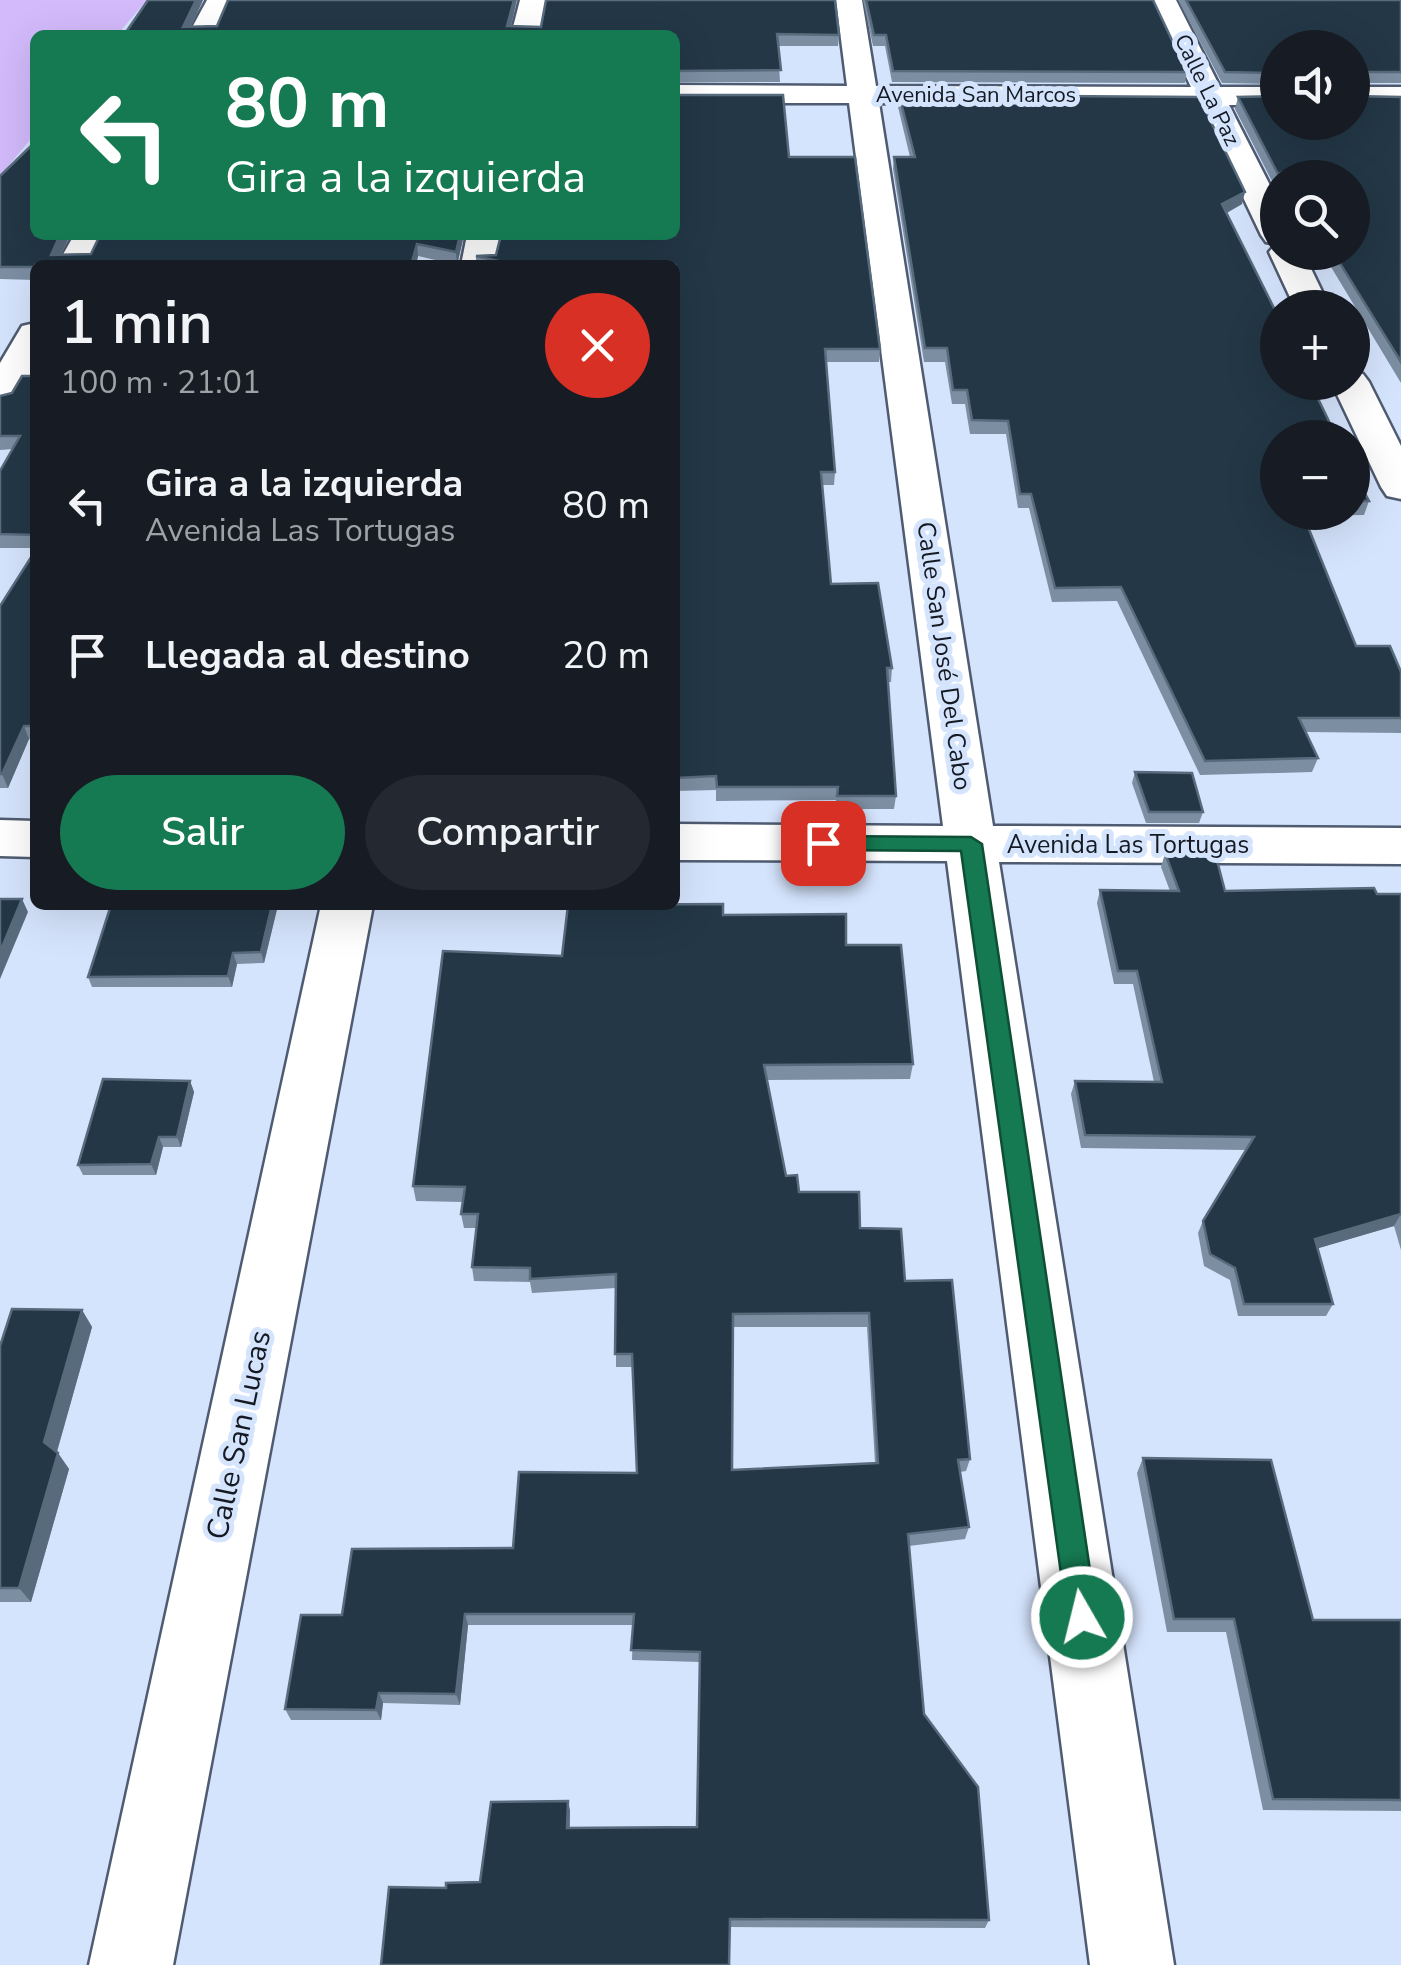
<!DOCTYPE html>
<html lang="es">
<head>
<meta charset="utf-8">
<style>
  body { margin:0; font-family:"Nunito Sans",sans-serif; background:#242831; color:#f1f3f6; height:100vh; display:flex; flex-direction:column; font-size:38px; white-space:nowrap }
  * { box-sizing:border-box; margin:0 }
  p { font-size:32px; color:#9ea1a6 }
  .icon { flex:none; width:55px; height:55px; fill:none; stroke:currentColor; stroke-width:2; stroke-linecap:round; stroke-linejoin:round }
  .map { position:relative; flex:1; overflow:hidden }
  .panel { position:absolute; left:30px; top:260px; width:650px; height:650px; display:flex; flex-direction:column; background:#171b24; border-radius:15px; box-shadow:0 10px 40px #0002 }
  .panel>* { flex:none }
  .hud { position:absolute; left:30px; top:30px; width:650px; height:210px; border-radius:15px; box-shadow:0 10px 40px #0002; background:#157951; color:#fff; overflow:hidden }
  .buttons { position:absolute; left:1260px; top:30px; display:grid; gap:20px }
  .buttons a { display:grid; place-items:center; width:110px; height:110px; border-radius:50%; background:#171b24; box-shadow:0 10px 40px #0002; font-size:50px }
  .pin { position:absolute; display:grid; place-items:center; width:85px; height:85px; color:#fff; margin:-42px; border-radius:20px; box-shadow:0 5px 15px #0006 }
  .me { position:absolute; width:110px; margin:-55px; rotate:352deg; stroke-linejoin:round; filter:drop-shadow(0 0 8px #0008) }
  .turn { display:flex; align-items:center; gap:35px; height:210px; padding:0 30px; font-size:45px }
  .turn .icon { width:130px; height:130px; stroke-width:2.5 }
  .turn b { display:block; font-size:70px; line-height:85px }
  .round { display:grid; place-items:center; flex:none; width:105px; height:105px; border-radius:52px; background:#242831 }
  .head { display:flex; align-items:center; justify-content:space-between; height:170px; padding:0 30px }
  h1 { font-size:60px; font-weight:600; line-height:75px }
  .primary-button { display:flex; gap:20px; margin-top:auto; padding:20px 30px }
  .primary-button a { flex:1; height:115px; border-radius:60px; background:#157951; color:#fff; font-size:40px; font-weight:600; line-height:115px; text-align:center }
  .primary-button a+a { background:#242831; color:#f1f3f6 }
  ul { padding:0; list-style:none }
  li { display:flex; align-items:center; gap:30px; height:150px; padding:0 30px }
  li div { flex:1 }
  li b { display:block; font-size:38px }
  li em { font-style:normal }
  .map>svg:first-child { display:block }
</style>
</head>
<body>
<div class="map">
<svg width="1401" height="1965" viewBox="0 0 1401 1965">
  <rect width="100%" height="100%" fill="#d5e4fd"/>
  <path fill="#d3bafb" d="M0,0h147l-30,35h-82v99l-35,42z"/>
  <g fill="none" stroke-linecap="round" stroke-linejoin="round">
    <defs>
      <g id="minor">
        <path d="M207,0h26l-17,35h-28z"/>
        <path d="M520,0h26l-7,35h-28z"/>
        <path d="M836,0h26l14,86 315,1 -41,-87h26l44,87h58v18h-49l49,96v51h25l27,56h-35l-26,-56 7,-8 -10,-2 -5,-7 -62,-130 -320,-2 114,723 408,2v36l-402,-2 175,1103h-84l-143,-1104 -272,-1v-36l268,2 -94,-723h-174v-18l172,1z"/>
        <rect x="1352" y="87" width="49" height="18"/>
        <path d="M74,235h34l-17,30h-34z"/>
        <path d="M467,235h34l-6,30h-34z"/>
        <path d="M35,323v44l-22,37 -13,3v-44l22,-37z"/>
        <path d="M1352,371l11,3 6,8 32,64v53l-14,-3 -6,-9 -50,-105h21z"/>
        <path d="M0,820l35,1v36l-35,-1z"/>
        <path d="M321,905h52l-200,1060h-84z"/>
      </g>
    </defs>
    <use href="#minor" stroke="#4f5b70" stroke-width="5"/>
    <use href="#minor" fill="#fff" fill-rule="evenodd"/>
  </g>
  <g fill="#7c8ea2" fill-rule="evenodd">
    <path d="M203,0l-12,26h320l328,9 -1,11h-60l2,36h-105v-47h-551z"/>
    <path d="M863,0h290l34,72 -2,11 -293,-1 -7,-36h-12z"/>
    <path d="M1178,0h223v83h-49l-74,-35v36l-56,-1z"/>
    <path d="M899,95l343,109 -15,9 51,299h74v-44l17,33 -5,14 -60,1 52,130 45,26v61l-95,-1 12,26 -6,14 -112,3 -83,-174 -65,1 -23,-94h-11l-12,-74h-36l-5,-30h-13l-7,-42h-21l-31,-193 1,-12h16l-12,-50z"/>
    <path d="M1353,96l48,1v286l-79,-131h30v-74h-74v7l-3,2 -40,-78 3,-12z"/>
    <path d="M789,157l91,192 -1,13h-53l9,110 -1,13h-12l9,99 61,84 -1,14h-3l8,114 -2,13h-58v-9l-120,1v-11l-41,1v-526h-199v-9l20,-1z"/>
    <path d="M0,176l35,59h35l-9,20 403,-20 -7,30 -39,-9 -2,9h-381v15l-35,-1z"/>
    <path d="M35,376v172h-35v-77l13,-22 -13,1v-54l12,-3z"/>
    <path d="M35,551v189l-6,-1 -21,49h-8v-182z"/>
    <path d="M1135,772l68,40 -4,11h-53l-14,-40z"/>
    <path d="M1165,853l60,38 176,3v356l-7,-24 -76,22 15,56 -7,12h-88l-8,-36 -26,-14 -6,-33 5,-12 43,-71 -165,-2 -10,-54 4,-13 79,1 -21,-98h-19l-17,-81 3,-13 70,1 -9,-24z"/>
    <path d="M278,905l-14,58 -27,1 -5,23h-140l-4,-10z"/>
    <path d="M723,915l123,30 67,119 -3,15 -143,1 19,96 13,16 61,36 45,53 65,178 -4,12 -6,1 9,55 -4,12 -56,7 15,168 65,206 -4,8 -255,-1 -284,-39 34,-6 90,-72v18l127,-1 3,-165 -68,-2 1,-35h-165l-8,80 -77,-2 -2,17h-90l-6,-11 57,-94 171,-67 124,-75 -5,-106h-16v-79l-84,5 -2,-11 -56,-1 -2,-14 5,-39h-13l-3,-14 2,-12 -47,-1 -3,-15 149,-230zM733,1327h134l8,136 -143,7z"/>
    <path d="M190,1081l4,11 -13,55h-18l-7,28h-73l-5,-10z"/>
    <path d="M82,1310l10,17 -35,125 12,17 -38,133h-31v-256z"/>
    <path d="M1143,1458l170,162h88v191l-138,-1 -37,-178h-59l-30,-159z"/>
  </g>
  <g fill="#586b7d">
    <path d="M196,0h7l-16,35 -4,-8z"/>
    <path d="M514,0h3l-8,35 -2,-9z"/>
    <path d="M1245,192l-3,12 -23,13 3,-13z"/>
    <path d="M60,235h10l-14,30 -5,-10z"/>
    <path d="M460,235h4l-7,30 -1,-13z"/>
    <path d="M417,244l1,12 -2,9h-5z"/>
    <path d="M24,726l5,13 -21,49 -6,-14z"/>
    <path d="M22,899l6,13 -28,67v-27z"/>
    <path d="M272,905h6l-14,58 -3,-11z"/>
    <path d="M233,953l4,11 -5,23 -4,-11z"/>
    <path d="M190,1081l4,11 -13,55 -4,-10z"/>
    <path d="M159,1137l4,10 -7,28 -5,-11z"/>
    <path d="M1401,1214l-7,12 -85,25 6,-12z"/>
    <path d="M82,1310l10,17 -37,131 -11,-16z"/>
    <path d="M58,1453l11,16 -38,133 -12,-14z"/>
    <path d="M465,1614l3,11 -8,80 -4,-11z"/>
    <path d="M379,1693l4,10 -2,17 -5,-10z"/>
    <path d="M568,1801l2,9 -1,27 -2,-9z"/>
  </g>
  <g fill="#233746" stroke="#586b7d" stroke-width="2.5" fill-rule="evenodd">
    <path d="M148,0h48l-13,27 34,-1 11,-26h286l-7,26 34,1 5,-27h289l4,35 -62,-1 4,36 -106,1v-36h-551z"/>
    <path d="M866,0h287l34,72 -294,-1 -7,-36h-12z"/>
    <path d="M1186,0h215v72h-46l-3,2v-26h-74v25l-53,-1z"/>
    <path d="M1352,94l1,2 48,1v265l-68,-110h19v-74h-66l-3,-6 -5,2 -40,-77 40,-1v26h74z"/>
    <path d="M675,95h108l6,62h66l25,192h-55l10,123h-14l10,112 47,-1 14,85h-5l9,128h-59l1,-9h-121l-1,-11 -41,2v-513h-158l-41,-9 20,-1 5,-20h174z"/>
    <path d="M899,95l300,2 46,95 -23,12 56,112v66h32l27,56h-59v74h24l54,134h34l11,26v46h-102l19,40 -113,3 -84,-174 -66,1 -24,-94h-11l-12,-73 -36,-1 -5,-30h-14l-6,-42h-22l-31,-191h21z"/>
    <path d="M35,142v93h25l-9,20 40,-1 9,-19h360l-4,17 -39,-8 -6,21h-376v2h-35v-91z"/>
    <path d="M22,376h13v159l-35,-1v-63l20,-35h-20v-40l12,-3z"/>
    <path d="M1352,469l17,32h-17z"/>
    <path d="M35,551v175h-11l-22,48h-2v-168z"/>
    <path d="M1135,772l57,1 11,39h-54z"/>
    <path d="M1165,853h50l10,38 149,-3 3,6h24v320l-86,25 18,65h-89l-9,-36 -25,-14 -7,-33 51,-84 -169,-2 -10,-54 87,1 -25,-111h-19l-18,-81 79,1z"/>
    <path d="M0,899h22l-22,53z"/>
    <path d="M723,904v11l123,-1v31h55l12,119 -149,1 22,111 11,-1 2,17h60l1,36 41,1 4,52 47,-1 18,179 -12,1 11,67 -61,7 16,180 54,73 11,133 -259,-1 -1,46h-348l8,-78 57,1v-5l34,-1 11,-80 77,-1 -1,27 130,-1 3,-175 -69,-2 3,-36h-169l-9,80 -77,-1 -3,17 -91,-1 16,-94h41l10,-66 161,-1 6,-76 118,1 -5,-119h-17l1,-80 -86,5v-11l-58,-1 6,-53h-17l4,-27 -52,-1 30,-235 119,5 6,-51zM869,1313l9,150 -146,7 1,-156z"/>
    <path d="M111,905h161l-11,47 -28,1 -5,23 -140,1z"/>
    <path d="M103,1079l87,2 -13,56h-18l-8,27 -73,1z"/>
    <path d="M12,1309l70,1 -38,132 14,11 -39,135h-19v-242z"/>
    <path d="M1143,1458l128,2 42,160h88v180l-128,-1 -39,-180h-60z"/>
  </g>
  <path fill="#157951" stroke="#0e4f35" stroke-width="2.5" d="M823,836l148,1 11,7 115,773 -5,11 -10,4 -11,-4 -4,-11 -106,-766 -138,-1 -11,-7z"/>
  <g text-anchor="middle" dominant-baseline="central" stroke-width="10" stroke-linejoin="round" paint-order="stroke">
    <g font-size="22" fill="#141922" stroke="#d5e4fd">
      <text transform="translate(1207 90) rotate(64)">Calle La Paz</text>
      <text x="976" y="95">Avenida San Marcos</text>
    </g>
    <g font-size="25" fill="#141922" stroke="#d5e4fd">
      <text transform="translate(944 656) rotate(82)">Calle San José Del Cabo</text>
      <text x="1128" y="845">Avenida Las Tortugas</text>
    </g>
    <g font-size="30" fill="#141922" stroke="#d5e4fd">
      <text transform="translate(239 1435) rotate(-78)">Calle San Lucas</text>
    </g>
  </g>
</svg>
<div class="buttons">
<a><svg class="icon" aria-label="sound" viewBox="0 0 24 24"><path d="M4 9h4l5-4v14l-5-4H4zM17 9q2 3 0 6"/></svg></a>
<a><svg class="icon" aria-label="search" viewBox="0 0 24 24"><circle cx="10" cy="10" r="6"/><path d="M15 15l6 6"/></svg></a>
<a>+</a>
<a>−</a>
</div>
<div class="pin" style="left:823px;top:843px;background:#d93025"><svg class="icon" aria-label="arrive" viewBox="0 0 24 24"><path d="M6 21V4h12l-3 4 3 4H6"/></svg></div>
<svg class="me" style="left:1082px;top:1617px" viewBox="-20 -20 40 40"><circle r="17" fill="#157951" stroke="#fff" stroke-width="3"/><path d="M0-11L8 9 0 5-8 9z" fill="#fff"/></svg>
<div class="hud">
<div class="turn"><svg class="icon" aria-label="left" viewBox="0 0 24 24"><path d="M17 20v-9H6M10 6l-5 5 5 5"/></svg><div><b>80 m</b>Gira a la izquierda</div></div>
</div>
<section class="panel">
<div class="head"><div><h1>1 min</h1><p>100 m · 21:01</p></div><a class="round" style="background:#d93025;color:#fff"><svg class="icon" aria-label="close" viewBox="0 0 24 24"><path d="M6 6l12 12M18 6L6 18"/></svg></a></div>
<ul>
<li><svg class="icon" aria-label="left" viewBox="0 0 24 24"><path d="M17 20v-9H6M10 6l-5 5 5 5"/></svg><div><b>Gira a la izquierda</b><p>Avenida Las Tortugas</p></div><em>80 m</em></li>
<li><svg class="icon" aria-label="arrive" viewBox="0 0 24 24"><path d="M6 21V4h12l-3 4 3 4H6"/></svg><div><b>Llegada al destino</b></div><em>20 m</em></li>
</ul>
<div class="primary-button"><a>Salir</a><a>Compartir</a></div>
</section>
</div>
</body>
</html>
